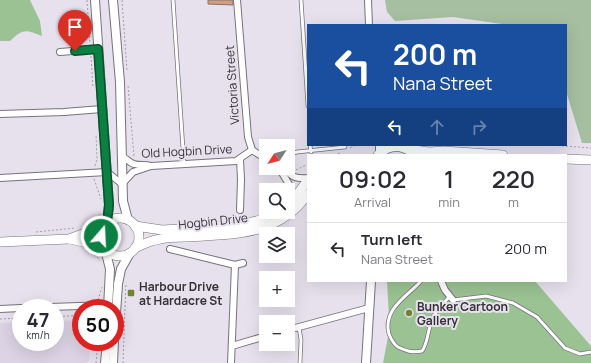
<!DOCTYPE html>
<html lang="en">
<head>
<meta charset="utf-8">
<style>
  body { margin:0; font-family:Manrope,sans-serif; background:#f2f2f3; color:#2b2b33; height:100vh; display:flex; flex-direction:column; font-size:15px; white-space:nowrap }
  * { box-sizing:border-box; margin:0 }
  p { font-size:13px; color:#7c7c81 }
  .icon { flex:none; width:22px; height:22px; fill:none; stroke:currentColor; stroke-width:2; stroke-linecap:round; stroke-linejoin:round }
  .map { position:relative; flex:1; overflow:hidden }
  .sheet { position:absolute; left:307px; top:154px; width:260px; height:128px; display:flex; flex-direction:column; background:#fff; border-radius:0px; box-shadow:0 4px 16px #0002 }
  .sheet>* { flex:none }
  .top-card { position:absolute; left:307px; top:24px; width:260px; height:122px; border-radius:0px; box-shadow:0 4px 16px #0002; background:#1a4fa0; color:#fff; overflow:hidden }
  .needle { width:26px; rotate:234deg }
  .controls { position:absolute; left:259px; top:139px; display:grid; gap:8px }
  .controls a { display:grid; place-items:center; width:36px; height:36px; border-radius:0px; background:#fff; box-shadow:0 4px 16px #0002; font-size:20px }
  .speed { position:absolute; left:12px; top:299px; display:flex; gap:8px; font-size:20px; font-weight:700; text-align:center }
  .speed>* { display:grid; place-content:center; width:52px; height:52px; border-radius:50%; background:#fff; box-shadow:0 4px 16px #0002; line-height:1 }
  .speed small { font-size:10px; font-weight:400 }
  .speed .limit { border:6px solid #d22; background:#fff; color:#111 }
  .pin { position:absolute; display:grid; place-items:center; width:34px; height:34px; color:#fff; margin:-41px -17px; border-radius:50% 50% 50% 0; rotate:-45deg; box-shadow:0 0 4px #0007 }
  .pin .icon { rotate:45deg }
  .me { position:absolute; width:44px; margin:-22px; rotate:19deg; stroke-linejoin:round; filter:drop-shadow(0 0 3px #0008) }
  .turn { display:flex; align-items:center; gap:14px; height:84px; padding:0 20px; font-size:18px }
  .turn .icon { width:52px; height:52px; stroke-width:2.5 }
  .turn b { display:block; font-size:28px; line-height:34px }
  .lanes { display:flex; align-items:center; height:38px; padding:0 20px; background:#0003; justify-content:center; gap:20px; direction:ltr }
  .lanes .off { opacity:.35 }
  .eta { display:flex; justify-content:space-evenly; align-items:center; height:68px; text-align:center }
  .eta b { font-size:24px; font-weight:600; line-height:28px }
  ul { padding:0; list-style:none }
  li { display:flex; align-items:center; gap:12px; height:52px; padding:0 20px; border-top:1px solid #e1e1e2 }
  li div { flex:1 }
  li b { display:block; font-size:15px }
  li em { font-style:normal }
  .map>svg:first-child { display:block }
</style>
</head>
<body>
<div class="map">
<svg width="591" height="363" viewBox="0 0 591 363">
  <rect width="100%" height="100%" fill="#e7e1ed"/>
  <path fill="#dcd3e4" d="M81,320v22h9l-1,19 -4,2h-85v-40l21,-1v20h34v-21z"/>
  <path fill="#a5bfa0" d="M385,0h206v143h-9l-16,-52v-66h-57l-56,-8 -58,4 -8,-9z"/>
  <g fill="#9bc293">
    <path d="M0,0h30l10,21 2,15c-17,-6 -18,-8 -32,5h-10z"/>
    <path d="M387,281h148l56,65v17h-208l6,-31v-15z"/>
  </g>
  <path fill="#d49c81" stroke="#80756f" d="M208,0h25v5l-25,-1z"/>
  <g fill="none" stroke-linecap="round" stroke-linejoin="round">
    <defs>
      <g id="service">
        <path d="M173,0l11,164"/>
        <path d="M301,0l7,106"/>
        <path d="M310,145l1,7"/>
        <path d="M288,155l9,-3 48,-5"/>
        <path d="M421,281c-13,15 -39,28 -32,53 2,5 4,10 9,13 8,4 14,6 24,4 6,-7 6,-24 11,-34 4,-7 11,-14 16,-20"/>
        <path d="M453,300l33,-4 27,7 24,14 28,31 15,6 11,-2"/>
        <path d="M299,327l2,13 -1,23"/>
      </g>
      <g id="minor">
        <path d="M237,0l11,137 4,13 14,9"/>
        <path d="M368,0l1,25"/>
        <path d="M60,52l38,-3"/>
        <path d="M0,114l64,-2 38,-3"/>
        <path d="M379,145v8"/>
        <path d="M122,157c5,1 7,6 12,7 6,2 11,0 17,2l85,-5 16,-11"/>
        <path d="M240,160l1,19 -1,31"/>
        <path d="M279,168l11,18 3,14"/>
        <path d="M283,168c10,9 11,11 25,10"/>
        <path d="M0,178l107,-6 15,12 11,-12 18,-6"/>
        <path d="M170,249l65,16 8,-2"/>
        <path d="M441,281l4,9 8,10"/>
        <path d="M22,308l86,-3"/>
        <path d="M0,309l21,-1"/>
        <path d="M288,330l81,-22"/>
        <path d="M232,346l34,-10"/>
        <path d="M231,363l4,-98"/>
      </g>
      <g id="tertiary">
        <path d="M95,0l14,205 -2,18"/>
        <path d="M113,0l7,82 3,119 5,19"/>
        <path d="M105,249l5,20 -2,39"/>
        <path d="M115,328l3,-44 3,-15 9,-16"/>
        <path d="M105,363l2,-21"/>
        <path d="M113,363l1,-21"/>
        <path d="M366,363l5,-82"/>
      </g>
      <g id="secondary">
        <path d="M407,149l22,3 15,-1 59,4"/>
        <path d="M378,155c10,-10 22,-11 34,-3"/>
        <path d="M566,159l25,1"/>
        <path d="M288,205l5,-5 15,-20"/>
        <circle cx="120" cy="237" r="19"/>
        <path d="M135,226l27,4 73,-4 22,-5 21,-9"/>
        <path d="M70,239l34,8"/>
        <path d="M0,242l69,-3 35,-13"/>
        <path d="M135,248c8,-4 16,-8 26,-9 7,-2 16,-2 24,-2 47,-3 93,0 123,-43"/>
      </g>
    </defs>
    <use href="#service" stroke="#77737d" stroke-width="4.5"/>
    <use href="#minor" stroke="#77737d" stroke-width="8"/>
    <use href="#tertiary" stroke="#77737d" stroke-width="10"/>
    <use href="#secondary" stroke="#77737d" stroke-width="10"/>
    <g stroke="#a29ea6" stroke-width="1" stroke-dasharray="2 2" stroke-linecap="butt">
      <path d="M87,0l3,43"/>
      <path d="M122,0l5,71"/>
      <path d="M91,56l2,32"/>
      <path d="M128,86l6,71"/>
      <path d="M550,145l41,3"/>
      <path d="M350,148l3,-2 8,-1"/>
      <path d="M334,155l6,-2"/>
      <path d="M95,166l2,-7 -1,-25"/>
      <path d="M296,170l12,-6"/>
      <path d="M94,179l7,20"/>
      <path d="M89,223l12,-9"/>
      <path d="M36,232l39,-4"/>
      <path d="M87,251l10,6 3,4"/>
      <path d="M98,300l4,-13"/>
      <path d="M55,317l26,-2"/>
      <path d="M0,319l21,-1"/>
      <path d="M96,363l2,-21"/>
      <path d="M123,363l3,-80"/>
    </g>
    <use href="#service" stroke="#fff" stroke-width="3"/>
    <use href="#minor" stroke="#fff" stroke-width="6"/>
    <use href="#tertiary" stroke="#fff" stroke-width="8"/>
    <use href="#secondary" stroke="#fff" stroke-width="9"/>
  </g>
  <g fill="none" stroke-linecap="round" stroke-linejoin="round">
    <defs>
      <path id="route" d="M75,51l23,-2 11,156 -2,18 -5,8 -1,5"/>
    </defs>
    <use href="#route" stroke="#07532c" stroke-width="10"/>
    <use href="#route" stroke="#0b8043" stroke-width="7"/>
  </g>
  <g fill="#718434" stroke="#e7e1ed" stroke-width="1.5">
    <rect x="127" y="289" width="8" height="8" rx="2"/>
    <circle cx="409" cy="313" r="4"/>
  </g>
  <g text-anchor="middle" dominant-baseline="central" stroke-width="4" stroke-linejoin="round" paint-order="stroke">
    <g font-size="12" fill="#343236" stroke="#e7e1ed">
      <text transform="translate(232 85) rotate(-94)">Victoria Street</text>
      <text transform="translate(187 151) rotate(-3)">Old Hogbin Drive</text>
      <text transform="translate(213 221) rotate(-6)">Hogbin Drive</text>
    </g>
    <g font-size="12" font-weight="bold" fill="#343236" stroke="#e7e1ed" text-anchor="start">
      <text x="139" y="286">Harbour Drive<tspan x="139" dy="14">at Hardacre St</tspan></text>
      <text x="417" y="306">Bunker Cartoon<tspan x="417" dy="14">Gallery</tspan></text>
    </g>
  </g>
</svg>
<div class="controls">
<a><svg class="needle" viewBox="-14 -14 28 28"><path d="M0-13l5 13h-10z" fill="#e53935"/><path d="M0 13l5-13h-10z" fill="#7c7c81"/></svg></a>
<a><svg class="icon" aria-label="search" viewBox="0 0 24 24"><circle cx="10" cy="10" r="6"/><path d="M15 15l6 6"/></svg></a>
<a><svg class="icon" aria-label="layers" viewBox="0 0 24 24"><path d="M12 4l9 5-9 5-9-5zM3 14l9 5 9-5"/></svg></a>
<a>+</a>
<a>−</a>
</div>
<div class="speed"><div>47<small>km/h</small></div><div class="limit">50</div></div>
<div class="pin" style="left:75px;top:51px;background:#d93025"><svg class="icon" aria-label="arrive" viewBox="0 0 24 24"><path d="M6 21V4h12l-3 4 3 4H6"/></svg></div>
<svg class="me" style="left:101px;top:236px" viewBox="-20 -20 40 40"><circle r="17" fill="#0b8043" stroke="#fff" stroke-width="3"/><path d="M0-11L8 9 0 5-8 9z" fill="#fff"/></svg>
<div class="top-card">
<div class="turn"><svg class="icon" aria-label="left" viewBox="0 0 24 24"><path d="M17 20v-9H6M10 6l-5 5 5 5"/></svg><div><b>200 m</b>Nana Street</div></div>
<div class="lanes"><svg class="icon" aria-label="left" viewBox="0 0 24 24"><path d="M17 20v-9H6M10 6l-5 5 5 5"/></svg><svg class="icon off" aria-label="ahead" viewBox="0 0 24 24"><path d="M12 20V5M6 11l6-6 6 6"/></svg><svg class="icon off" aria-label="right" viewBox="0 0 24 24"><path d="M7 20v-9h11M14 6l5 5-5 5"/></svg></div>
</div>
<section class="sheet">
<div class="eta">
<div><b>09:02</b><p>Arrival</p></div>
<div><b>1</b><p>min</p></div>
<div><b>220</b><p>m</p></div>
</div>
<ul>
<li><svg class="icon" aria-label="left" viewBox="0 0 24 24"><path d="M17 20v-9H6M10 6l-5 5 5 5"/></svg><div><b>Turn left</b><p>Nana Street</p></div><em>200 m</em></li>
</ul>
</section>
</div>
</body>
</html>
